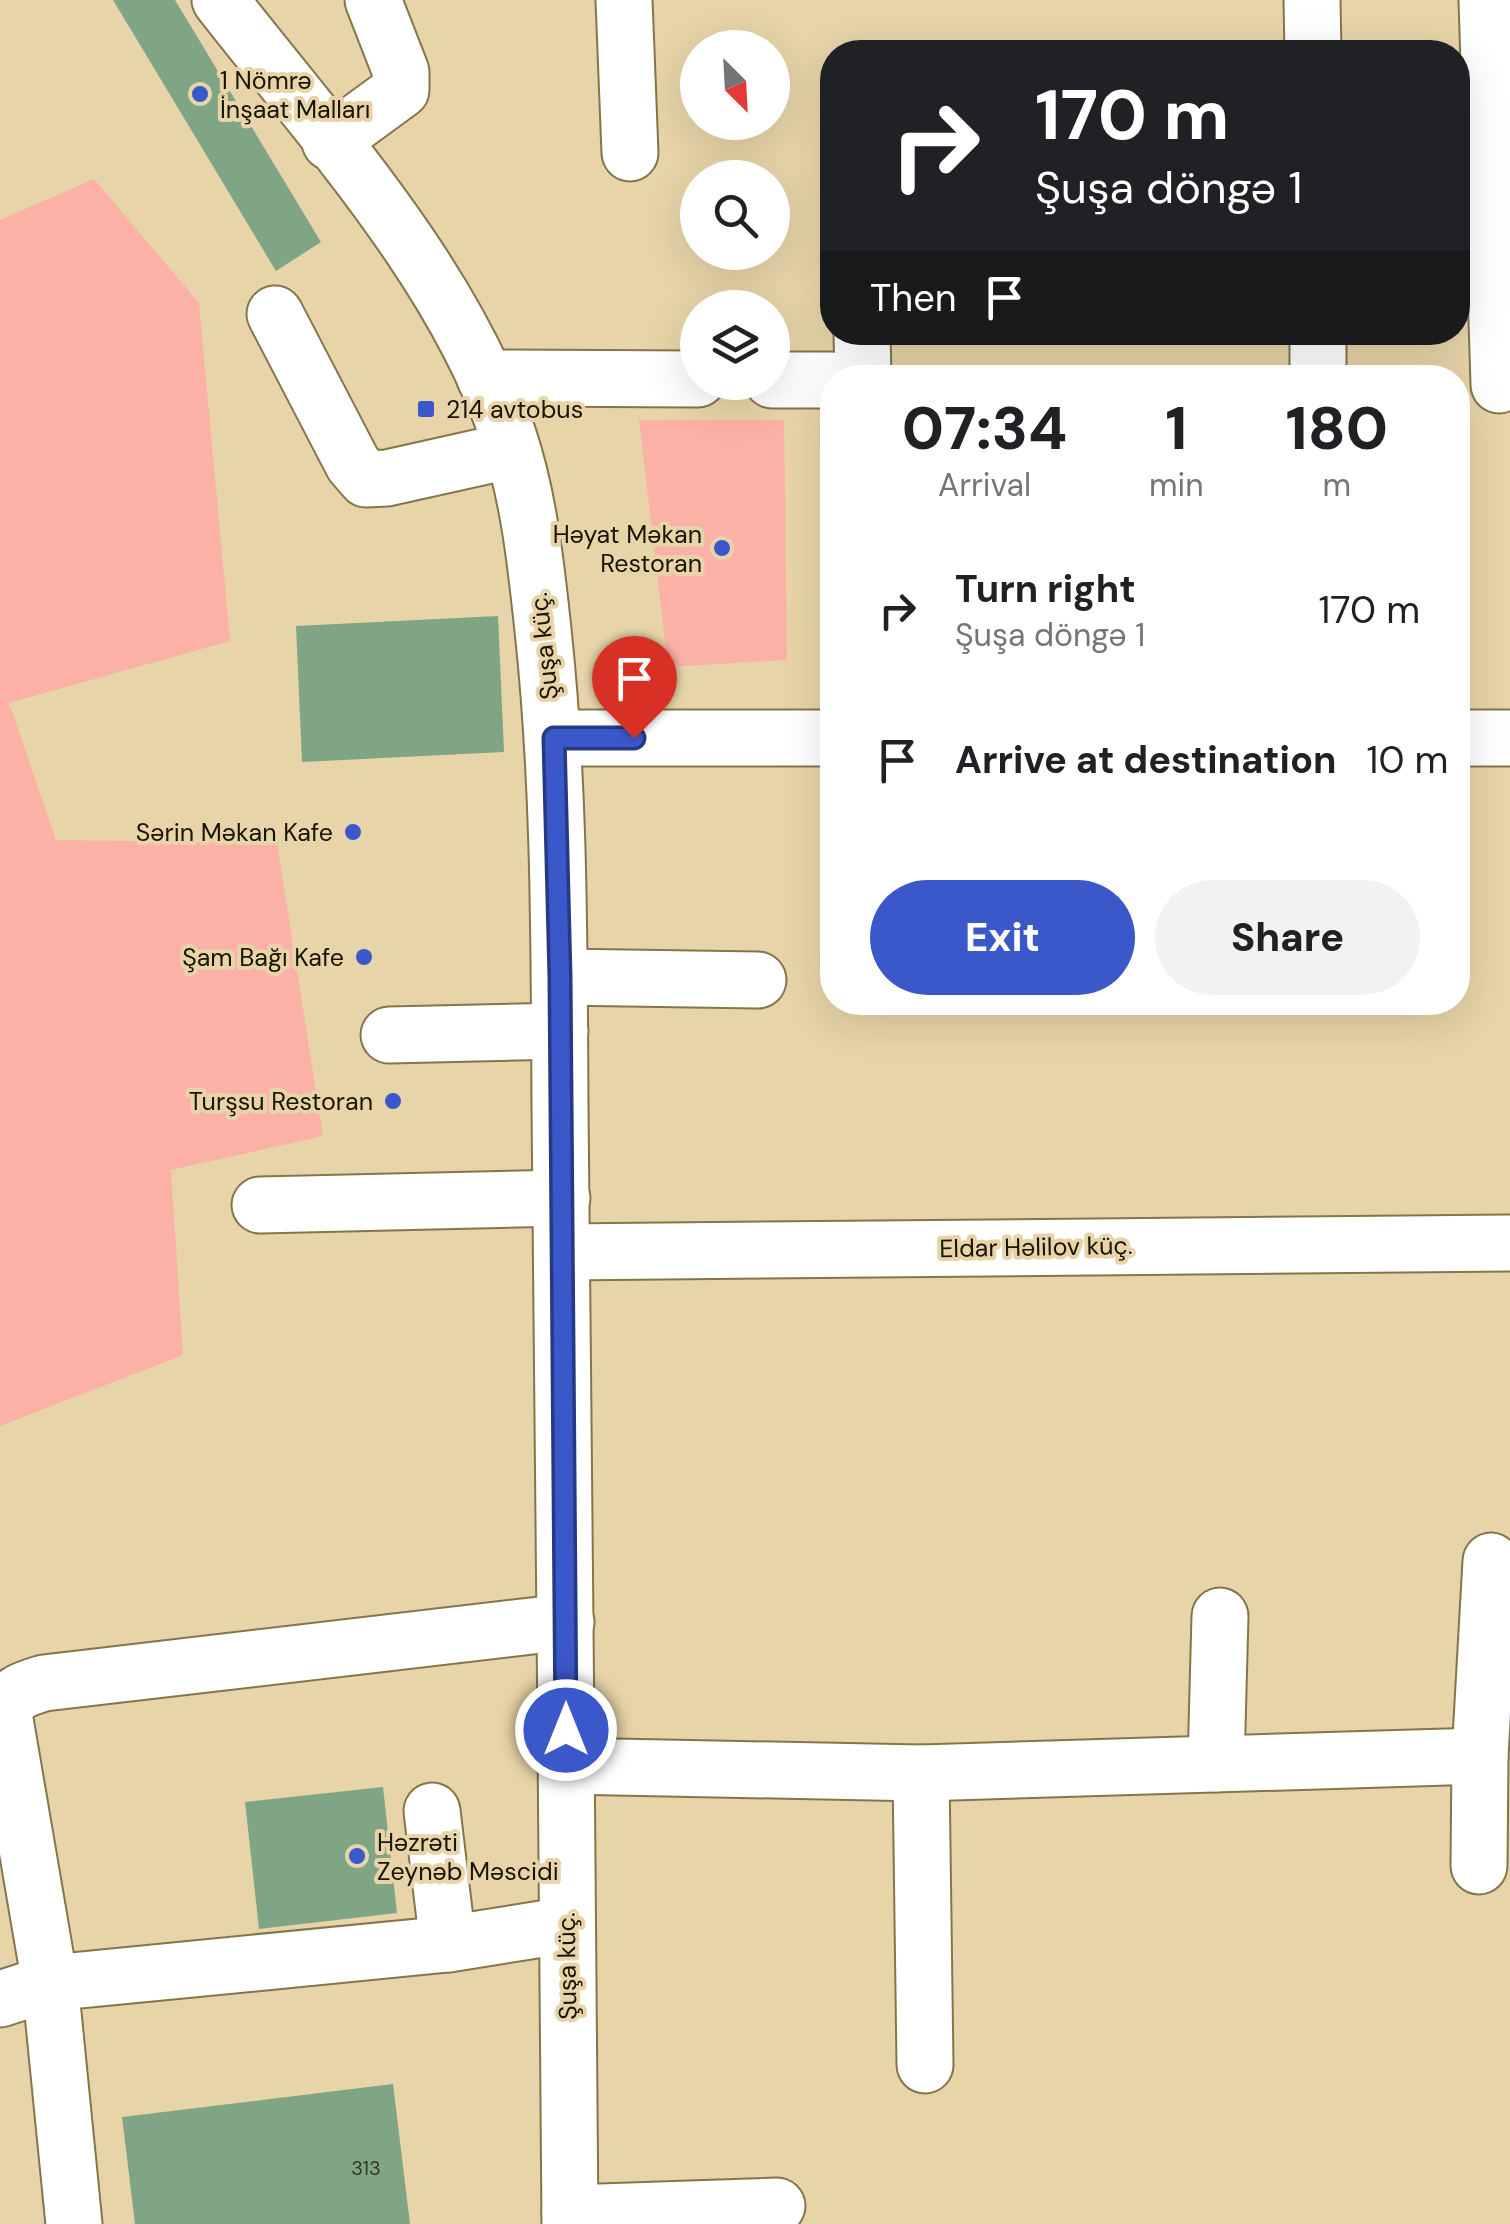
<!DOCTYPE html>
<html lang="en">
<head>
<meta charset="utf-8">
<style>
  body { margin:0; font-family:"DM Sans",sans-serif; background:#f2f2f2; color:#202124; height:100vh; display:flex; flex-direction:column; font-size:38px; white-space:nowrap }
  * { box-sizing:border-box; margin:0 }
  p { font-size:32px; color:#757577 }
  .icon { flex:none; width:55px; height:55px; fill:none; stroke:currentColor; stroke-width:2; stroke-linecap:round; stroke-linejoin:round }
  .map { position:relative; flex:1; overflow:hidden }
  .details { position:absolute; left:820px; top:365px; width:650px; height:650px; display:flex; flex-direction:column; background:#fff; border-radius:40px; box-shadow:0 10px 40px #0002 }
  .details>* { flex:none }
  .guide { position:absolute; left:820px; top:40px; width:650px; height:305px; border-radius:40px; box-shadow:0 10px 40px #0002; background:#202124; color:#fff; overflow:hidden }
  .needle { width:65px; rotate:156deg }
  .tools { position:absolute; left:680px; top:30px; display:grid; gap:20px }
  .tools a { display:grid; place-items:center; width:110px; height:110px; border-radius:50%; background:#fff; box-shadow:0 10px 40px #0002; font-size:50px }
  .pin { position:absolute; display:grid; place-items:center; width:85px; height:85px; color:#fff; margin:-102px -42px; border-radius:50% 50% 50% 0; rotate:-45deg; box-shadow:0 0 10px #0007 }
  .pin .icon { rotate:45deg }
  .me { position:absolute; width:110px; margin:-55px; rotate:0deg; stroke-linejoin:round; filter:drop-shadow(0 0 8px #0008) }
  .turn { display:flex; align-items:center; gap:35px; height:210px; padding:0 50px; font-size:45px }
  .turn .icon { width:130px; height:130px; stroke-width:2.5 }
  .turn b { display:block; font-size:70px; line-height:85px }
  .then { display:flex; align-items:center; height:95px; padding:0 50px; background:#0003; gap:20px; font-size:38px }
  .eta { display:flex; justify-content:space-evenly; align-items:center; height:170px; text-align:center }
  .eta b { font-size:60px; font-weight:800; line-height:70px }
  .primary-button { display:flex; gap:20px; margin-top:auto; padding:20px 50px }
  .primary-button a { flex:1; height:115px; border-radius:60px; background:#3b58ca; color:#fff; font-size:40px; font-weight:800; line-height:115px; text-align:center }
  .primary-button a+a { background:#f2f2f2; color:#202124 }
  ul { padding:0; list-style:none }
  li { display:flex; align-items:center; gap:30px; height:150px; padding:0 50px }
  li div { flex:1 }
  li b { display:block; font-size:38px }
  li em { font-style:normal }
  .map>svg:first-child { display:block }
</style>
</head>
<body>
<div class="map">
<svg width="1510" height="2224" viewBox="0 0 1510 2224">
  <rect width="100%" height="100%" fill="#e7d4a8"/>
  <g fill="#fcb1a6">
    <path d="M94,179l105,124 31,338 -221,62 47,137 221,3 46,293 -152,34 12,185 -183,71v-1206z"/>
    <path d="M639,420h145l3,240 -119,7z"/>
  </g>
  <g fill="#80a584">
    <path d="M113,0h62l146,242 -45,29z"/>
    <path d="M498,616l6,136 -202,10 -6,-136z"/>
    <path d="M383,1787l14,126 -138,16 -14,-127z"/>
    <path d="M393,2084l17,140h-275l-13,-107z"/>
  </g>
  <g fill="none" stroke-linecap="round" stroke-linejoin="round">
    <defs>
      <g id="minor">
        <path d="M220,0c103,132 234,274 288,435 21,62 28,130 35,195 17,158 16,317 17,476 5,373 6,745 10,1118"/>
        <path d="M624,0l6,153"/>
        <path d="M1312,0l1,52"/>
        <path d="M1487,0l12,385"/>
        <path d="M330,142l71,-52v-18l-28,-72"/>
        <path d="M275,314l78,150 13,15 21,-1 125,-28"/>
        <path d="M862,332l1,46"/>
        <path d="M1318,332v46"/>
        <path d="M485,378l213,1"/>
        <path d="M772,380h60"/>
        <path d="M554,738h278"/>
        <path d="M1458,738h52"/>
        <path d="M560,977l198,3"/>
        <path d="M389,1035l171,-4"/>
        <path d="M260,1205l302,-7"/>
        <path d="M562,1252l948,-9"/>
        <path d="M1216,1764l4,-148"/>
        <path d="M566,1766l355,7 559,-17"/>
        <path d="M921,1773l4,292"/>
        <path d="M432,1811l16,133"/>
        <path d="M1479,1866l1,-110 11,-195"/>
        <path d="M0,1999l50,-16 398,-39 119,-19"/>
        <path d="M570,2213l207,-7"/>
        <path d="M74,2224l-24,-241 -46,-269c5,-21 20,-25 40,-31l522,-61"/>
      </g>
    </defs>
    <use href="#minor" stroke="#85754b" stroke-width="59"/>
    <use href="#minor" stroke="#fff" stroke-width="55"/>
  </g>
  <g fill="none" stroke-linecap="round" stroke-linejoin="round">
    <defs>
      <path id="route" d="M566,1730l-6,-753 -6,-239h80"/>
    </defs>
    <use href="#route" stroke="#263983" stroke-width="25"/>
    <use href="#route" stroke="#3b58ca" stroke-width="18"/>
  </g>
  <g fill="#3b58ca" stroke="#e7d4a8" stroke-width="4">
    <circle cx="200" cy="94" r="10"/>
    <rect x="416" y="399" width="20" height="20" rx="5"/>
    <circle cx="722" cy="548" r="10"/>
    <circle cx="353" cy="832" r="10"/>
    <circle cx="364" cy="957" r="10"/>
    <circle cx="393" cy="1101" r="10"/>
    <circle cx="357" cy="1856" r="10"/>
  </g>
  <g text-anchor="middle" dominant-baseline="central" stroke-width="8" stroke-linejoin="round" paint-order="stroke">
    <g font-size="20" fill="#343824">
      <text x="366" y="2168">313</text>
    </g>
    <g font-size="25" fill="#1a1404" stroke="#e7d4a8" text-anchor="end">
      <text x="220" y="80" text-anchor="start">1 Nömrə<tspan x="220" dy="29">İnşaat Malları</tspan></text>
      <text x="446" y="409" text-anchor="start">214 avtobus</text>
      <text x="702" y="534">Həyat Məkan<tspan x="702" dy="29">Restoran</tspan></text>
      <text x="333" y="832">Sərin Məkan Kafe</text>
      <text x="344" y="957">Şam Bağı Kafe</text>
      <text x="373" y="1101">Turşsu Restoran</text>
      <text x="377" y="1842" text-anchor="start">Həzrəti<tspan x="377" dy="29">Zeynəb Məscidi</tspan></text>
    </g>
    <g font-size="25" fill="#1a1404" stroke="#e7d4a8">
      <text transform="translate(544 646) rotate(-96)">Şuşa küç.</text>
      <text transform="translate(1036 1247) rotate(-1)">Eldar Həlilov küç.</text>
      <text transform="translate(567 1966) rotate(-91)">Şuşa küç.</text>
    </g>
  </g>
</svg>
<div class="tools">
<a><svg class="needle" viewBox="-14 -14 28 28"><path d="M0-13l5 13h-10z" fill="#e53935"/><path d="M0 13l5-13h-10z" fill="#757577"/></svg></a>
<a><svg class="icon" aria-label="search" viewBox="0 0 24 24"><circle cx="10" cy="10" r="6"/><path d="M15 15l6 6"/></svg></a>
<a><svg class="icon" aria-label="layers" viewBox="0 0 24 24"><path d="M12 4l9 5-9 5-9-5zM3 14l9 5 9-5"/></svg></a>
</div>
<div class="pin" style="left:634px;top:738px;background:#d93025"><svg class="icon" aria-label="arrive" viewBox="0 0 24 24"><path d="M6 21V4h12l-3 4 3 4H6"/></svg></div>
<svg class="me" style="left:566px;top:1730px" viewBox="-20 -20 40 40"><circle r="17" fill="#3b58ca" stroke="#fff" stroke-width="3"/><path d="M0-11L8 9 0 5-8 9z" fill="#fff"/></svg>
<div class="guide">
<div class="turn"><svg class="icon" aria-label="right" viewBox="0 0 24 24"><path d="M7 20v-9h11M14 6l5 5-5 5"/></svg><div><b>170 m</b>Şuşa döngə 1</div></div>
<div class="then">Then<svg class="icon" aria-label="arrive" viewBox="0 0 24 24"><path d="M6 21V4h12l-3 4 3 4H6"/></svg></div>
</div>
<section class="details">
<div class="eta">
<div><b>07:34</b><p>Arrival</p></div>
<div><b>1</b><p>min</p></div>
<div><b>180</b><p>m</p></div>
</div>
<ul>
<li><svg class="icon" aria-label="right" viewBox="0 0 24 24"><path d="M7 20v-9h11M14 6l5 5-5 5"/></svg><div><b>Turn right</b><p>Şuşa döngə 1</p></div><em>170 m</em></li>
<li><svg class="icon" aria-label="arrive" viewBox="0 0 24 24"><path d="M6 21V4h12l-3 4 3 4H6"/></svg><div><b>Arrive at destination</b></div><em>10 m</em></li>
</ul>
<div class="primary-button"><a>Exit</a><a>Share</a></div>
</section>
</div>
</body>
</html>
